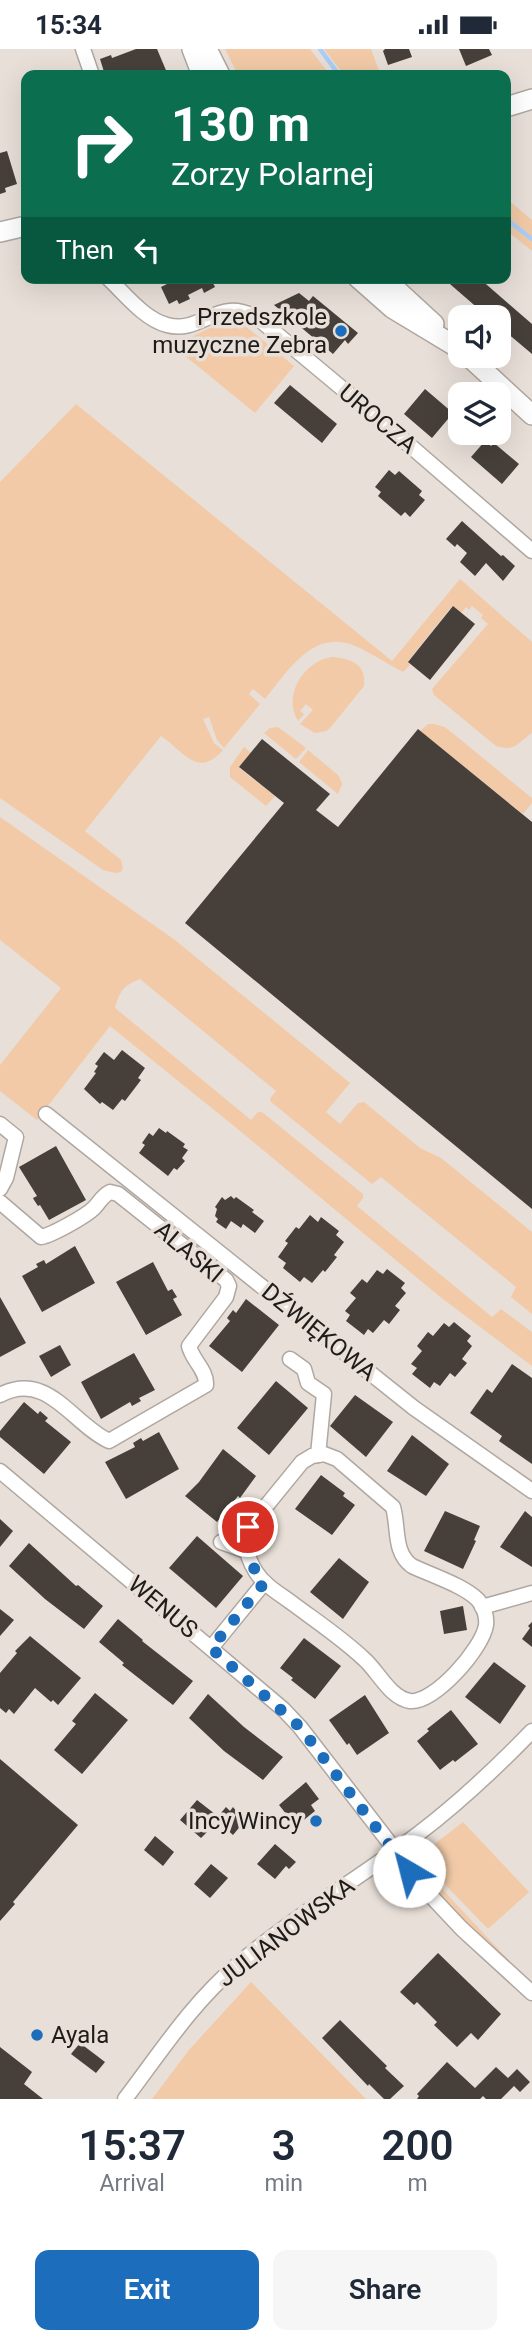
<!DOCTYPE html>
<html lang="en">
<head>
<meta charset="utf-8">
<style>
  body { margin:0; font-family:Roboto,sans-serif; background:#f6f6f7; color:#1f2937; height:100vh; display:flex; flex-direction:column; font-size:26px; white-space:nowrap }
  * { box-sizing:border-box; margin:0 }
  p { font-size:23px; color:#747a83 }
  .icon { flex:none; width:38px; height:38px; fill:none; stroke:currentColor; stroke-width:2; stroke-linecap:round; stroke-linejoin:round }
  .map { position:relative; height:2050px; overflow:hidden }
  .panel { display:flex; flex-direction:column; background:#fff; flex:1 }
  .panel>* { flex:none }
  .guide { position:absolute; left:21px; top:21px; width:490px; height:214px; border-radius:14px; box-shadow:0 7px 28px #0002; background:#0b6e4f; color:#fff; overflow:hidden }
  .controls { position:absolute; left:448px; top:256px; display:grid; gap:14px }
  .controls a { display:grid; place-items:center; width:63px; height:63px; border-radius:14px; background:#fff; box-shadow:0 7px 28px #0002; font-size:35px }
  .pin { position:absolute; display:grid; place-items:center; width:60px; height:60px; color:#fff; margin:-30px; border:4px solid #fff; border-radius:50%; box-shadow:0 2px 7px #0007 }
  .me { position:absolute; width:77px; margin:-38px; rotate:323deg; stroke-linejoin:round; filter:drop-shadow(0 0 5px #0008) }
  .turn { display:flex; align-items:center; gap:24px; height:147px; padding:0 35px; font-size:32px }
  .turn .icon { width:91px; height:91px; stroke-width:2.5 }
  .turn b { display:block; font-size:49px; line-height:60px }
  .then { display:flex; align-items:center; height:66px; padding:0 35px; background:#0003; gap:14px; font-size:26px }
  .eta { display:flex; justify-content:space-evenly; align-items:center; height:119px; text-align:center }
  .eta b { font-size:42px; font-weight:600; line-height:49px }
  .button { display:flex; gap:14px; margin-top:auto; padding:14px 35px }
  .button a { flex:1; height:80px; border-radius:14px; background:#1c6dbb; color:#fff; font-size:28px; font-weight:600; line-height:80px; text-align:center }
  .button a+a { background:#f6f6f7; color:#1f2937 }
  .status { display:flex; justify-content:space-between; align-items:center; height:49px; padding:0 35px; background:#fff; direction:ltr }
  .status svg { height:19px; fill:currentColor }
  .map>svg:first-child { display:block }
</style>
</head>
<body>
<div class="status"><b>15:34</b><svg viewBox="0 0 49 12"><path d="M0 12V9h3v3zM5 12V6h3v6zM10 12V3h3v9zM15 12V0h3v12zM26 1h20v11H26zM47 4h2v5h-2z"/></svg></div>
<div class="map">
<svg width="532" height="2050" viewBox="0 0 532 2050">
  <rect width="100%" height="100%" fill="#e8dfd8"/>
  <g fill="#f2caa7">
    <path d="M225,0h85l20,26h-92z"/>
    <path d="M324,0h47l8,22 4,4h-39z"/>
    <path d="M506,149l26,22v31l-26,-21z"/>
    <path d="M224,272l19,3 51,42 -39,47 -82,-67z"/>
    <path d="M76,355l316,257 68,-82 72,63v91c-15,10 -16,19 -36,13l-62,-51 -2,-6 56,-65 -7,-6 2,-3 -11,-9 -3,4 -3,-3 -5,6 -9,-7 -44,55 3,3 -8,8c-16,-8 -31,-19 -48,-26 -42,-18 -67,25 -90,53l-12,-10 -4,5 11,10 -36,44 -7,-8 -8,-23 -6,2 11,24 9,7c-25,29 -40,1 -62,-14l-76,95 36,29 2,8 -2,4 -6,1 -12,-3 -103,-72v-316z"/>
    <path d="M332,608c19,1 35,8 32,29l-34,42 -4,3 -11,2 -15,-9 13,-14 -7,-6 -6,7 4,3 -6,7c-16,-26 6,-60 34,-64z"/>
    <path d="M428,675h6l11,3 87,71v5l-9,11 -103,-83z"/>
    <path d="M278,678l28,21 -10,11 -32,-26 6,-5z"/>
    <path d="M244,698l7,6 -12,15 36,28 -9,10 -36,-29v-10z"/>
    <path d="M308,701l31,26 3,8 -4,10 -39,-32z"/>
    <path d="M0,768l175,123 175,143 -24,29 14,12 18,-21 6,-1 56,46 21,10 91,74v82l-21,-17 5,-10 -135,-110 -9,7 -101,-82 -1,-3 6,-8 -136,-112c-16,6 -21,13 -25,29l5,4 131,108 7,-8h4l101,82v4l-6,8 135,111 9,-8 31,23v34l-93,-70 -205,-170 -124,-100 -73,94 -37,-29v-26l61,-77 -61,-48z"/>
    <path d="M463,1773l66,70 -41,37 -58,-60 2,-23z"/>
    <path d="M422,1821h2l108,115 -88,-84 -26,-29z"/>
    <path d="M251,1933l115,117h-214l37,-49z"/>
  </g>
  <g fill="none" stroke-linecap="round" stroke-linejoin="round">
    <g stroke="#abcef6" stroke-width="4.5">
      <path d="M320,0l19,26"/>
      <path d="M506,170l26,20"/>
    </g>
  </g>
  <g fill="#47403a">
    <path d="M136,0h21l11,26h-63l-5,-16 11,-4 1,3z"/>
    <path d="M385,0h24l3,8 -24,8 -5,-14z"/>
    <path d="M459,0h30l3,6 -26,11z"/>
    <path d="M7,102l10,33 -12,4 1,4 -6,2v-41z"/>
    <path d="M179,229h44l-10,5 2,4 -11,6 -2,-5 -14,7 2,4 -11,5 -2,-4 -8,4 -8,-17z"/>
    <path d="M443,229h36l53,46v30l-33,-28v-9h-11z"/>
    <path d="M299,244l10,8 4,-5 45,37 -10,11 -3,-4 -12,14 -59,-49z"/>
    <path d="M290,336l47,39 -15,19 -48,-40z"/>
    <path d="M425,340l28,24 -21,25 -28,-24z"/>
    <path d="M485,392l6,5 3,-3 25,21 -17,20 -31,-27z"/>
    <path d="M389,421l6,5 4,-4 23,20 -3,4 6,5 -15,17 -5,-5 -4,4 -23,-20 3,-4 -6,-5z"/>
    <path d="M462,472l39,35 2,-1 12,11 -12,15 -17,-18 -11,13 -15,-14 7,-9 -10,-9 -2,3 -9,-8z"/>
    <path d="M453,557l22,18 -45,56 -22,-18z"/>
    <path d="M418,680l114,93v387l-347,-286 99,-120 -45,-36 23,-28 68,55 -14,16 22,17z"/>
    <path d="M122,1001l23,18 -7,10 3,2 -16,21 -3,-2 -9,11 -11,-8 -2,2 -16,-15 12,-16 -2,-1 4,-6 -3,-2 9,-12 10,8z"/>
    <path d="M159,1079l7,5 1,-2 18,13 -2,3 5,3 -6,8 3,3 -8,9 -3,-2 -6,8 -29,-23 6,-8 -3,-2 7,-10 4,3z"/>
    <path d="M56,1097l30,54 -37,20 -9,-15 -2,1 -4,-6 -1,-2 4,-2 -18,-29z"/>
    <path d="M231,1147l3,3 2,-2 18,13 -2,2 12,9 -9,12 -12,-9 -2,4 -10,-7 -5,8 -10,-7 2,-3 -3,-3 2,-7 -2,-2 7,-10 3,3z"/>
    <path d="M310,1166l8,7 3,-5 18,14 -3,4 8,7 -10,13 3,2 -12,15 -2,-2 -11,13 -8,-6 -4,5 -17,-14 3,-5 -8,-6 10,-14 -3,-2 11,-14 3,2z"/>
    <path d="M75,1197l20,37 -53,29 -20,-36 16,-9 -2,-3 8,-4 2,4z"/>
    <path d="M153,1213l15,29 4,-2 5,8 -4,2 9,16 -36,20 -30,-53z"/>
    <path d="M387,1220l18,14 -4,5 5,5 -11,13 5,4 -11,14 -5,-4 -11,13 -5,-4 -4,6 -18,-14 4,-6 -5,-4 11,-13 -6,-5 12,-14 5,4 10,-13 6,4z"/>
    <path d="M0,1248l26,46 -26,14z"/>
    <path d="M246,1250l33,26 -37,47 -33,-26 21,-25 -3,-3 6,-8 3,3z"/>
    <path d="M454,1273l17,14 -4,5 5,5 -10,13 5,4 -12,14 -5,-4 -10,13 -6,-4 -4,6 -18,-14 5,-6 -6,-4 11,-13 -5,-5 11,-14 5,4 11,-13 5,4z"/>
    <path d="M60,1296l11,20 -20,12 -12,-21z"/>
    <path d="M134,1304l21,37 -16,8 2,3 -9,5 -2,-4 -29,17 -20,-37z"/>
    <path d="M512,1315l20,14v86l-33,-23 3,-5 -32,-23 17,-24 5,4z"/>
    <path d="M276,1332l32,27 -39,47 -32,-27z"/>
    <path d="M355,1346l38,27 -27,35 -36,-31z"/>
    <path d="M24,1353l14,12 2,-3 8,7 -3,3 26,21 -27,32 -44,-37v-6z"/>
    <path d="M159,1383l20,37 -53,30 -21,-37 30,-15 -2,-4 8,-5 2,3z"/>
    <path d="M412,1386l37,29 -23,32 -39,-25z"/>
    <path d="M223,1400l33,27 -16,22 -2,-2 -21,26 -32,-26 14,-14z"/>
    <path d="M321,1426l24,18 -2,3 12,9 -23,30 -37,-26z"/>
    <path d="M445,1462l35,15 -6,14 2,1 -13,28 -39,-18z"/>
    <path d="M525,1462l7,6v50l-32,-20z"/>
    <path d="M0,1470l13,12 -13,16z"/>
    <path d="M197,1487l46,40 -27,32 -47,-40z"/>
    <path d="M29,1494l47,43 2,-1 25,21 -19,23 -39,-30 -36,-33z"/>
    <path d="M339,1509l30,24 -26,37 -33,-27z"/>
    <path d="M463,1557l4,24 -23,4 -4,-23z"/>
    <path d="M0,1560l14,11 -14,16z"/>
    <path d="M118,1570l25,21 -1,1 51,40 -20,24 -51,-40 2,-2 -25,-21z"/>
    <path d="M532,1573v25l-10,-8 8,-11 -2,-2z"/>
    <path d="M30,1587l51,42 -23,27 -5,-5 -2,2 -16,-14 -21,26 -5,-5 -3,4 -6,-5v-35l17,-20 -2,-2z"/>
    <path d="M304,1589l37,28 -26,33 -24,-19 2,-2 -13,-10z"/>
    <path d="M494,1613l32,24 -26,38 -35,-27z"/>
    <path d="M95,1644l33,27 -46,54 -28,-24 22,-26 -4,-3z"/>
    <path d="M208,1645l36,33 39,30 -20,23 -39,-29 -35,-33z"/>
    <path d="M365,1646l24,38 -32,22 -8,-12 -2,2 -18,-25z"/>
    <path d="M451,1661l27,34 -23,18 -2,-2 -13,10 -23,-29 12,-10 -2,-2z"/>
    <path d="M0,1710l78,66 -65,77 2,2 -15,17z"/>
    <path d="M306,1733l13,17 -8,6 4,6 -15,12 -4,-6 -5,3 -12,-15z"/>
    <path d="M197,1751l18,14 -11,13 4,4 -7,7 -21,-18z"/>
    <path d="M226,1758l4,4 3,-4 4,5 -2,3 8,8 -10,12 -9,-8 -3,4 -5,-4 3,-4 -4,-3z"/>
    <path d="M155,1787l19,16 -11,14 -19,-16z"/>
    <path d="M275,1795l21,18 -7,7 -3,-3 -11,13 -18,-15z"/>
    <path d="M211,1815l17,14 -18,20 -16,-14z"/>
    <path d="M438,1904l63,61 -23,26 -7,-7 -14,14 -23,-22 3,-3 -20,-20 -3,3 -14,-13z"/>
    <path d="M340,1971l47,46 -2,2 19,18 -14,13h-6l-15,-15 -1,2 -46,-48z"/>
    <path d="M80,1994l25,19 -9,11 -25,-19z"/>
    <path d="M0,1998l32,25 -8,12 19,15h-43z"/>
    <path d="M447,2013l28,26 21,-21 12,11 9,-9 13,13 -10,10 -6,-6 -13,13h-15l-3,-3 -3,3h-63l2,-3 -2,-2z"/>
  </g>
  <g fill="none" stroke-linecap="round" stroke-linejoin="round">
    <defs>
      <g id="street">
        <path d="M83,0l9,26"/>
        <path d="M108,229c17,16 36,41 59,47 36,10 51,-32 93,-5l126,105 146,126"/>
        <path d="M46,1065l368,294 118,83"/>
        <path d="M0,1075l16,13 -10,41 -6,11"/>
        <path d="M0,1153l41,35c11,-2 45,-21 53,-29 6,-6 8,-12 16,-16l8,2 108,86 3,6 -3,11 -37,49c3,14 18,24 17,39l-97,56c-37,-17 -61,-71 -109,-46"/>
        <path d="M290,1310l14,10 4,14 16,11 -6,61"/>
        <path d="M324,1405l13,5 56,48c6,21 0,45 19,59 19,9 53,20 66,34 6,7 9,17 8,25 -3,23 -52,79 -76,76 -20,-3 -32,-30 -46,-42 -22,-21 -48,-38 -72,-56 -12,-9 -27,-17 -36,-31 -9,-14 -13,-29 -7,-45l53,-65 10,-6z"/>
        <path d="M0,1422l283,238 17,18 129,167 33,35 70,64"/>
        <path d="M221,1493l25,9"/>
        <path d="M482,1558l50,-14"/>
        <path d="M211,1599l53,-65"/>
        <path d="M125,2050c35,-46 67,-96 112,-134 56,-48 121,-86 181,-131 41,-31 78,-66 114,-103"/>
      </g>
      <g id="secondary">
        <path d="M192,0l10,26"/>
        <path d="M207,0l13,26"/>
        <path d="M506,58l26,-8"/>
        <path d="M0,183l26,-6"/>
        <path d="M358,229l34,30 68,41"/>
        <path d="M384,229l50,46"/>
        <path d="M467,306l65,60"/>
      </g>
    </defs>
    <use href="#street" stroke="#afa7a0" stroke-width="17"/>
    <use href="#secondary" stroke="#afa7a0" stroke-width="22"/>
    <use href="#street" stroke="#fff" stroke-width="14"/>
    <use href="#secondary" stroke="#fff" stroke-width="19"/>
  </g>
  <g fill="none" stroke-linecap="round" stroke-linejoin="round">
    <path stroke="#1c6dbb" stroke-width="12" stroke-dasharray="0 21.6" d="M248,1478c-6,22 3,39 16,56l-53,65 89,79 109,144"/>
  </g>
  <g fill="#1c6dbb" stroke="#e8dfd8" stroke-width="2.5">
    <circle cx="341" cy="282" r="7"/>
    <circle cx="316" cy="1772" r="7"/>
    <circle cx="37" cy="1986" r="7"/>
  </g>
  <g text-anchor="middle" dominant-baseline="central" stroke-width="7" stroke-linejoin="round" paint-order="stroke">
    <g font-size="24" fill="#1e1b18" stroke="#e8dfd8" text-anchor="end">
      <text x="327" y="268">Przedszkole<tspan x="327" dy="28">muzyczne Zebra</tspan></text>
      <text x="302" y="1772">Incy Wincy</text>
      <text x="51" y="1986" text-anchor="start">Ayala</text>
    </g>
    <g font-size="24" fill="#1e1b18" stroke="#e8dfd8">
      <text transform="translate(378 370) rotate(40)">UROCZA</text>
      <text transform="translate(189 1203) rotate(40)">ALASKI</text>
      <text transform="translate(319 1283) rotate(39)">DŹWIĘKOWA</text>
      <text transform="translate(163 1558) rotate(40)">WENUS</text>
      <text transform="translate(286 1883) rotate(-37)">JULIANOWSKA</text>
    </g>
  </g>
</svg>
<div class="controls">
<a><svg class="icon" aria-label="sound" viewBox="0 0 24 24"><path d="M4 9h4l5-4v14l-5-4H4zM17 9q2 3 0 6"/></svg></a>
<a><svg class="icon" aria-label="layers" viewBox="0 0 24 24"><path d="M12 4l9 5-9 5-9-5zM3 14l9 5 9-5"/></svg></a>
</div>
<div class="pin" style="left:248px;top:1478px;background:#d93025"><svg class="icon" aria-label="arrive" viewBox="0 0 24 24"><path d="M6 21V4h12l-3 4 3 4H6"/></svg></div>
<svg class="me" style="left:409px;top:1822px" viewBox="-20 -20 40 40"><circle r="19" fill="#fff"/><path d="M0-13L10 11 0 6-10 11z" fill="#1c6dbb"/></svg>
<div class="guide">
<div class="turn"><svg class="icon" aria-label="right" viewBox="0 0 24 24"><path d="M7 20v-9h11M14 6l5 5-5 5"/></svg><div><b>130 m</b>Zorzy Polarnej</div></div>
<div class="then">Then<svg class="icon" aria-label="left" viewBox="0 0 24 24"><path d="M17 20v-9H6M10 6l-5 5 5 5"/></svg></div>
</div>
</div>
<section class="panel">
<div class="eta">
<div><b>15:37</b><p>Arrival</p></div>
<div><b>3</b><p>min</p></div>
<div><b>200</b><p>m</p></div>
</div>
<div class="button"><a>Exit</a><a>Share</a></div>
</section>
</body>
</html>
